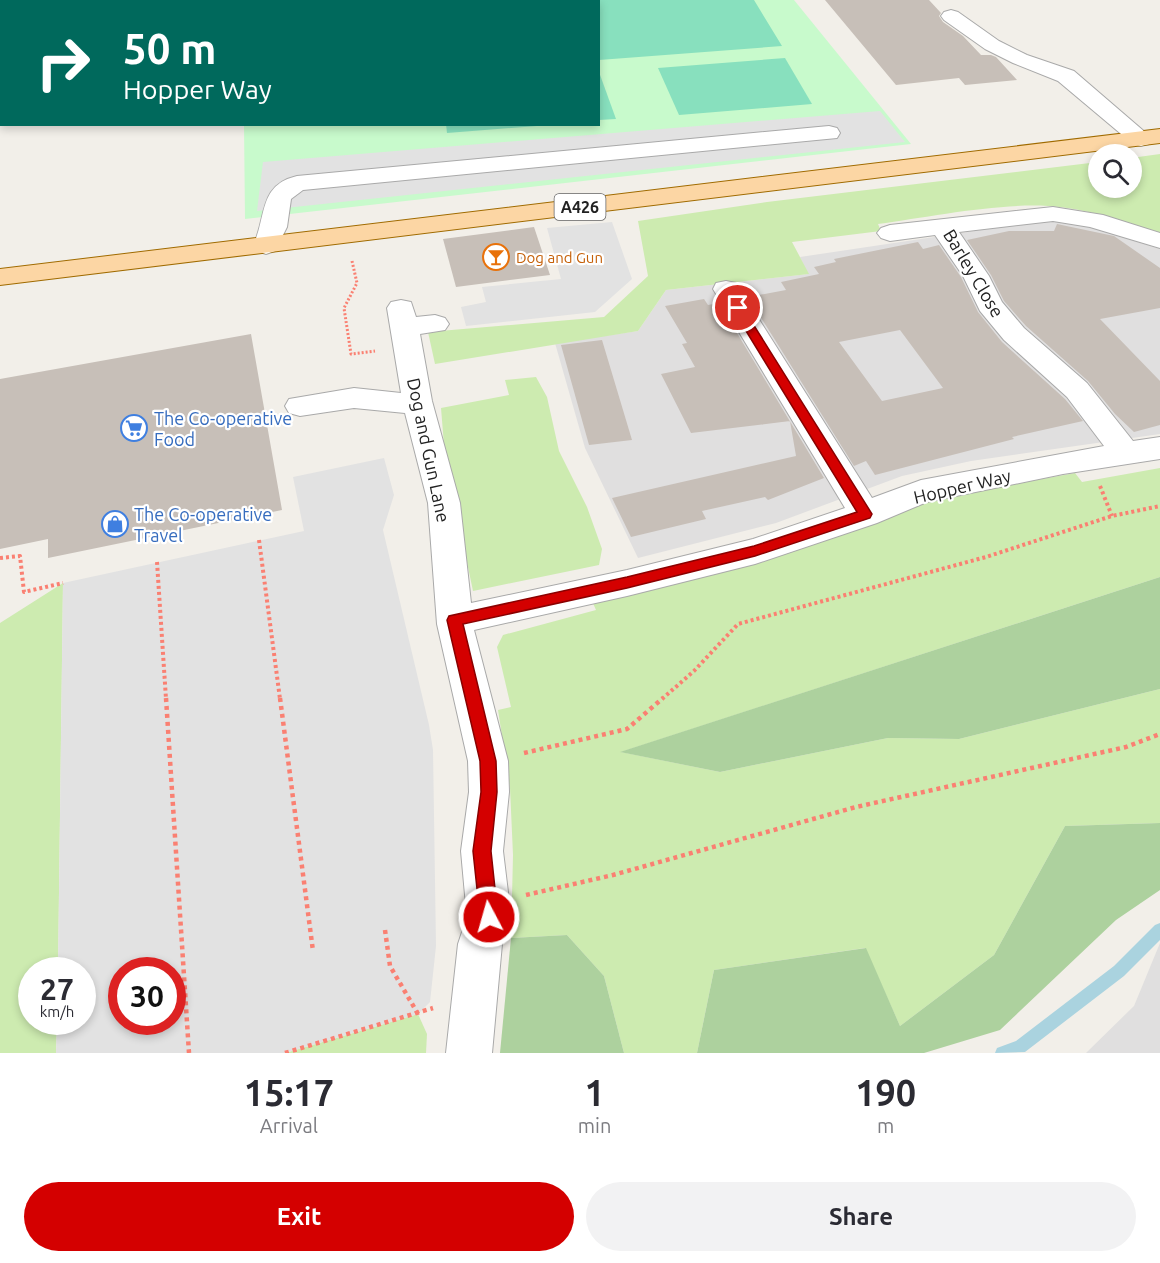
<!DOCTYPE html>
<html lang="en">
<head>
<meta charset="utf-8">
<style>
  body { margin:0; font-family:Ubuntu,sans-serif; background:#f2f2f3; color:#2b2b33; height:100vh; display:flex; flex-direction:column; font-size:22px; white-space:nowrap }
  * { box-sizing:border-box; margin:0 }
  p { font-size:20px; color:#7c7c81 }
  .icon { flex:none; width:33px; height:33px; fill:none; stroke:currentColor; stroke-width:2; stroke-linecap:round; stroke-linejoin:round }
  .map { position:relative; height:1053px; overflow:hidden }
  .panel { display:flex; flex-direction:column; background:#fff; flex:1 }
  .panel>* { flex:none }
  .top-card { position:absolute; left:0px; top:0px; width:600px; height:126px; box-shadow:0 3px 9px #0003; background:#00695c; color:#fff; overflow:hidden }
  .fabs { position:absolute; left:1088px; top:144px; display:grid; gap:12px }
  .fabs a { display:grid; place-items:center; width:54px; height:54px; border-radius:50%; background:#fff; box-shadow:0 3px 9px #0003; font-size:30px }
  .speed { position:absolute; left:18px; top:957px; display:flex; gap:12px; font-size:30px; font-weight:700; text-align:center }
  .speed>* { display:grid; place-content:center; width:78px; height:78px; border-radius:50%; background:#fff; box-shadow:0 3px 9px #0003; line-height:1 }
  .speed small { font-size:15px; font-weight:400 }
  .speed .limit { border:9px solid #d22; background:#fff; color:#111 }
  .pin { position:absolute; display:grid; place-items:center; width:51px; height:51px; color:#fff; margin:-26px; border:3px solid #fff; border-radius:50%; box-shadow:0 2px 6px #0007 }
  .me { position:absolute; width:66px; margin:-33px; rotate:354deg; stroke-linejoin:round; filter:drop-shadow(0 0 4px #0008) }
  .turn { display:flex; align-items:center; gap:21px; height:126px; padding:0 24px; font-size:27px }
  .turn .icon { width:78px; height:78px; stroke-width:2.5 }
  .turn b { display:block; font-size:42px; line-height:51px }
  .eta { display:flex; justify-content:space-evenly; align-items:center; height:102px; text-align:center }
  .eta b { font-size:36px; font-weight:700; line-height:42px }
  .button { display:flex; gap:12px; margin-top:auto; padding:12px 24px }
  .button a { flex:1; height:69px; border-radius:36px; background:#d40000; color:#fff; font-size:24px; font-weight:700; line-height:69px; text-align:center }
  .button a+a { background:#f2f2f3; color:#2b2b33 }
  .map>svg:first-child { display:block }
</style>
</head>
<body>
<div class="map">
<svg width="1160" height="1053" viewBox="0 0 1160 1053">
  <rect width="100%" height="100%" fill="#f2efe9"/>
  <g fill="#e0dfdf">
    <path d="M1049,220l45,8 66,21v185l-189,27 -69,15 -126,47 -138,35 -53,-110 -30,-105 83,-12 28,-41 142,-16 -8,-17z"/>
    <path d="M1160,943v110h-74l48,-47z"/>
  </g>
  <g fill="#cdebb0">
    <path d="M1160,154v79c-37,-11 -73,-25 -112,-27 -51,-3 -119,11 -170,18l3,7 -89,11 17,32 -143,16 -28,41 -203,33 -7,-32 176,-15 44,-41 -10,-55 129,-19 331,-40v26h33v-30z"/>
    <path d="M536,377l11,20 12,54 28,56 15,42 -3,16 -126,26 -28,-134 -4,-49 68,-13 -4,-15z"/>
    <path d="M1160,468v109l-539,175 99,20 168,-34 71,1 201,-50v134l-95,3 -71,129 -94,71 -35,-78 -151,22 -17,83h-73l-20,-77 -37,-41 -56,3 2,-83 -3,-67 -12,-78 13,-3 -14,-60 6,-12 93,-25 -4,-9 49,-9 122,-30 175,-64 137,-25 7,9z"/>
    <path d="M63,583l-5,387h-26v52h25l-1,31h-56v-430z"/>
    <path d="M418,1014l9,20 -1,19h-141z"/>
  </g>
  <g fill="#add19e">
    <path d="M1160,577v112l-201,50 -71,-1 -168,34 -100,-20z"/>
    <path d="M1160,823v67l-44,30 -116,110 -76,23h-227l17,-83 152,-22 34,78 94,-71 71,-129z"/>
    <path d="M567,935l37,41 20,77h-124l11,-115z"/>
  </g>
  <path fill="#c8facc" d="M243,0h551l117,144 -666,75 -1,-94 354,-1v-122z"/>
  <g fill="#88e0be">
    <path d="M419,0h335l28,46 -183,14 -1,-58z"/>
    <path d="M785,58l27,46 -133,11 -21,-47z"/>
    <path d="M599,72l17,47 -17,1z"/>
    <path d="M446,124h104v1l-103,8z"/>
  </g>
  <g fill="#e2e2e2" fill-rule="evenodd">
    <path d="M880,111l25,31 -648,69 6,-49z"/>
    <path d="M612,222l20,57 -37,33 -129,14 -5,-19 25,-5 -4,-15 79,-8 -14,-51z"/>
    <path d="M384,458l10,37 -11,35 46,195 4,25 3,196 -6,56 -12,12 -133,39h-229l1,-31h25v-52h-24l5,-387 241,-52 -11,-54zM122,970h50v52h-50z"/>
  </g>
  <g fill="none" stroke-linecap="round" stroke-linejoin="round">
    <path fill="#aad3df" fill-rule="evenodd" d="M1160,923v17l-36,36 -99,76 -30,1 2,-5 19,-7 98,-75 41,-41z"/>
  </g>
  <g fill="#c7bfb8" fill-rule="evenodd">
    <path d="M825,0h104l12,13 -2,3 4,6 20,14 18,19h10l5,2 21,23 -52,5 -6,-7 -63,7z"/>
    <path d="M1057,224l57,12 46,32v40l-60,11 60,62v44l-26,7 -19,-18 -27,-33 -62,-55 -22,-25 -13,-26 -24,-35 42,-9h45z"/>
    <path d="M534,227l16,48 -94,12 -13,-48z"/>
    <path d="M918,242l5,7 16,-4 22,32 17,35 24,30 63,57 18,22 -71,16 2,2 -139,36 -9,-14 -12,5 -106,-169 38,-7 -5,-8 38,-8 -5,-7 22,-5 -2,-3zM900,330l43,58 -61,13 -43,-59z"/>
    <path d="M704,299l4,6 11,-2 105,175 -56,22 -3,-3 -63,14 4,8 -75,18 -19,-39 184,-42 -6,-35 -99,12 -30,-59 34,-7 -13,-23 5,-1 -22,-37z"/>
    <path d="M251,334l31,176 -234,48v-19l-48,10v-170z"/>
    <path d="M602,340l30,100 -43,5 -28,-100z"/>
  </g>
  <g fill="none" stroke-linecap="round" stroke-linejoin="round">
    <defs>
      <g id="minor">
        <path d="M951,10l7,2 41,29 28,14 47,16 79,68 -4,5 -8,2 -8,-2 -75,-63 -45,-18 -28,-14 -41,-29 -3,-4 3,-4z"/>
        <path d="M829,126l8,2 3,5 -3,5 -534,52 -12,9 -4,28 -12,24 -9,3 -9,-3 -4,-5c14,-29 5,-61 44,-70z"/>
        <path d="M1053,207l50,8 57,18v15l-70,-21 -37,-6 -94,11 30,44 13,26 22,26 63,55 46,58 27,-4v22l-97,15 -136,28 -50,21 -122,41 -128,32 -153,34 34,131 1,31 -6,59 8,66 -9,27 -10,109h-46l12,-109 9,-27 -6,-66 8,-59 -1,-31 -31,-137 -9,-121 -23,-90 -51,-5 -54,8 -11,-3 -4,-7 4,-7 65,-11 47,5 -14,-85 4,-6 10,-2 10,2 5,15 19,-2 10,3 4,6 -4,6 -25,4 12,67 28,102 11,100 156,-33 126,-31 92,-31 -132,-219 3,-6 10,-2 10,2 136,215 49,-18 183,-34 -37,-49 -63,-57 -24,-29 -17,-35 -28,-41 -45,6 -9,-3 -4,-5 4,-5 9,-3z"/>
      </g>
      <path id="major" d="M1160,129v14l-1160,142v-16z"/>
    </defs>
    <use href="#minor" stroke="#a9a9a9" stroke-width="2"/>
    <use href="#major" stroke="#a06b00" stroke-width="2"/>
    <path stroke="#fa8072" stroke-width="3" stroke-dasharray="2 2" stroke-linecap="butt" d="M352,261l5,22 -13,25 7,46 24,-3"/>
    <g stroke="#fa8072" stroke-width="4" stroke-dasharray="3 3" stroke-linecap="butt">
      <path d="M1100,486l12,30"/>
      <path d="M259,540l21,159"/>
      <path d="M0,558l20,-2 4,36 39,-9"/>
      <path d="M157,562l9,137"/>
      <path d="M662,699l32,-28 44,-47 248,-67 126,-41 48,-10"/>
    </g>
    <g stroke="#fa8072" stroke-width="4.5" stroke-dasharray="4 4" stroke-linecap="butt">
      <path d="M166,698l23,355"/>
      <path d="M280,698l33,253"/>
      <path d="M524,753l103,-24 36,-31"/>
      <path d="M526,895l87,-20 243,-68 270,-60 34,-13"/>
      <path d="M385,930l5,36 28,48"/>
      <path d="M285,1053l148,-45"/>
    </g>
    <use href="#minor" fill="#fff" fill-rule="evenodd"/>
    <use href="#major" fill="#fcd6a4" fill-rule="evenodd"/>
  </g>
  <path fill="#d40000" stroke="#8a0000" stroke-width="1.5" d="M738,305l5,3 129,206 -2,4 -115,38 -128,32 -164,36 33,137 1,31 -6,59 7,66 -3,6 -6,3 -6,-3 -3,-6 -7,-66 8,-59 -1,-31 -33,-141 2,-4 178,-39 127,-31 103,-34 -125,-204z"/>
  <defs>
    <symbol id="bar-ring" viewBox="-11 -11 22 22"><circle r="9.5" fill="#fff" stroke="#e8710a" stroke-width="1.5"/><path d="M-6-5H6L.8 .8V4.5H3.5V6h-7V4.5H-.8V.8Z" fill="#e8710a"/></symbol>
    <symbol id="supermarket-ring" viewBox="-11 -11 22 22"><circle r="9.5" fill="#fff" stroke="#3f7fe0" stroke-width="1.5"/><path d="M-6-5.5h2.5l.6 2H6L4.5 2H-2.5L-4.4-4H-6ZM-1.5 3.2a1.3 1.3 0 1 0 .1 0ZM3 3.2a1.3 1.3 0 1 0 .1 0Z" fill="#3f7fe0"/></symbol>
    <symbol id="shop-ring" viewBox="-11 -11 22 22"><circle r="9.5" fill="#fff" stroke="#3f7fe0" stroke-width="1.5"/><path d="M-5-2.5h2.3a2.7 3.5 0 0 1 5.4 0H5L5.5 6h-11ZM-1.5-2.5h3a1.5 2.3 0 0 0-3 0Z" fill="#3f7fe0"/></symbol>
  </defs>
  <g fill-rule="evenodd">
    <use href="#bar-ring" x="481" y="242" width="30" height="30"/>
    <use href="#supermarket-ring" x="119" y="413" width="30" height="30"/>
    <use href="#shop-ring" x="100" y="509" width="30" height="30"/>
  </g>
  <g text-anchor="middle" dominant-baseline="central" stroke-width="4.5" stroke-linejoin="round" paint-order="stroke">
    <g font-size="15" fill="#c56008" stroke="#fff" text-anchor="start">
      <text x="516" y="257">Dog and Gun</text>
    </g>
    <rect fill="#fff" stroke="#646464" stroke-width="1.5" x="554.5" y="194" width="51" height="26" rx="4.5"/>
    <g font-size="16" font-weight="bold" fill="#222">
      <text x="580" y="207">A426</text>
    </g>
    <g font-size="18" fill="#222" stroke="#fff">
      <text transform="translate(974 273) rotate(59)">Barley Close</text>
      <text transform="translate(429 450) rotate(78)">Dog and Gun Lane</text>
      <text transform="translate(962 486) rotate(-13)">Hopper Way</text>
    </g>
    <g font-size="18" fill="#366cbe" stroke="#fff" text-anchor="start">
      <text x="154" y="418">The Co-operative<tspan x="154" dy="21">Food</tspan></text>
      <text x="134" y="514">The Co-operative<tspan x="134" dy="21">Travel</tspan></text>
    </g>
  </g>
</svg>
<div class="fabs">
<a><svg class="icon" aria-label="search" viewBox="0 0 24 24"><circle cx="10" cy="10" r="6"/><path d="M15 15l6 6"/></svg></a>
</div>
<div class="speed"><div>27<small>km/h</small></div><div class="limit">30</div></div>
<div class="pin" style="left:738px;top:308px;background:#d93025"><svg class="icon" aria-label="arrive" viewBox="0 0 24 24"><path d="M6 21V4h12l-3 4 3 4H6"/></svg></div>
<svg class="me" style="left:489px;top:917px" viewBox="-20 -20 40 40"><circle r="17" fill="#d40000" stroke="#fff" stroke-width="3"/><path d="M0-11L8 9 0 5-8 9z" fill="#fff"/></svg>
<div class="top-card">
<div class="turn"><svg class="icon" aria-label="right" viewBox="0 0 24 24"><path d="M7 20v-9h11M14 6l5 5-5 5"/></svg><div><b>50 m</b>Hopper Way</div></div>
</div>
</div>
<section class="panel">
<div class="eta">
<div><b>15:17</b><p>Arrival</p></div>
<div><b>1</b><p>min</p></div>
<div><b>190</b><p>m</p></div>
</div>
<div class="button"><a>Exit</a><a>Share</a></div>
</section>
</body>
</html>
